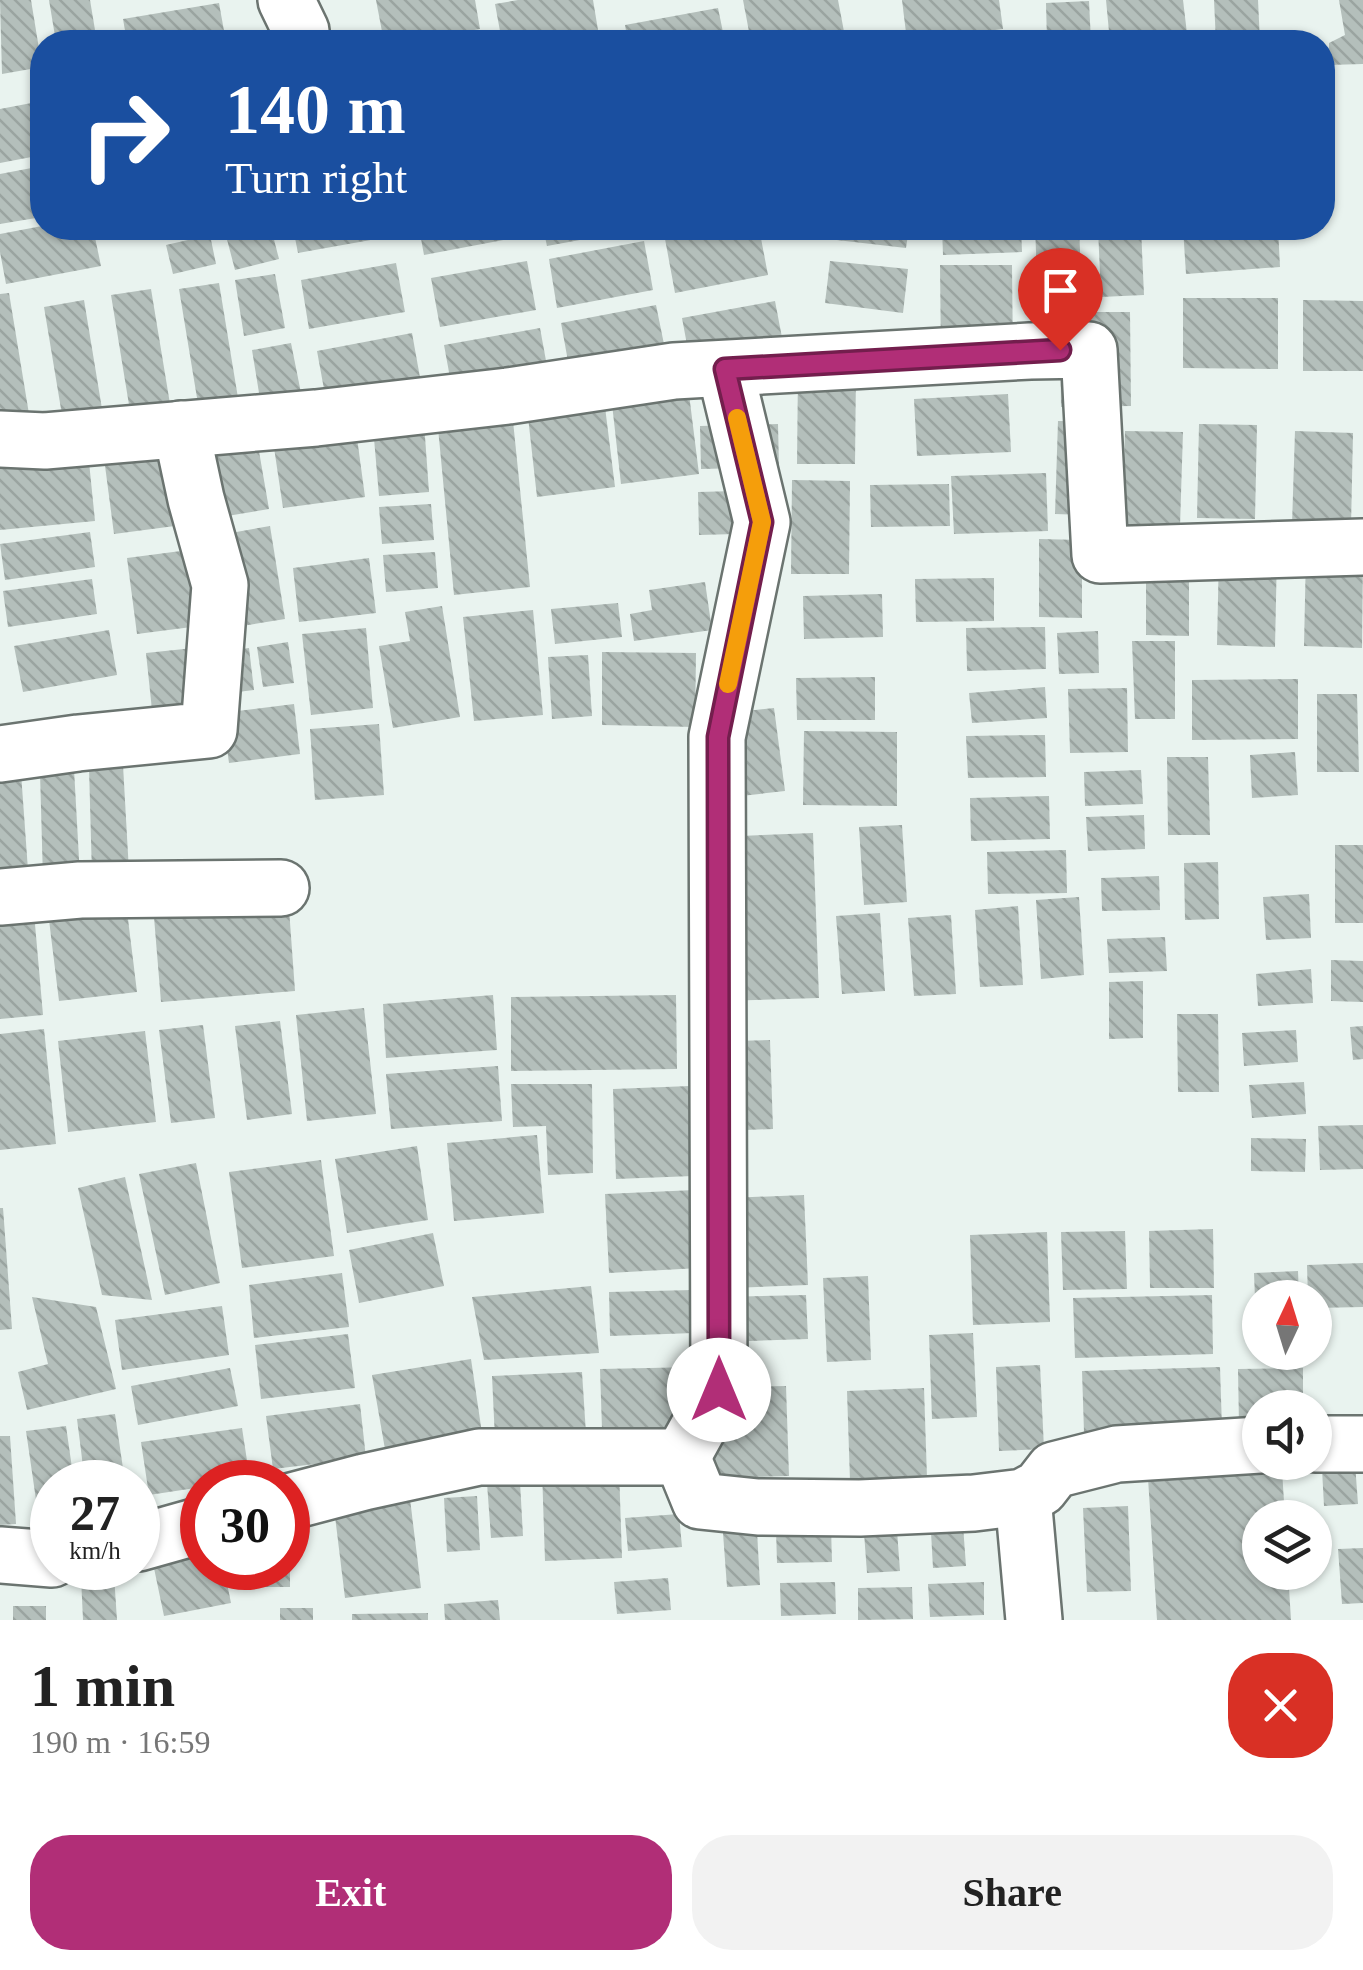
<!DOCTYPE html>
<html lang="en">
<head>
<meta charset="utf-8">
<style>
  body { margin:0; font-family:Georgia,serif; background:#f2f2f2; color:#222; height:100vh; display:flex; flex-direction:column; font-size:38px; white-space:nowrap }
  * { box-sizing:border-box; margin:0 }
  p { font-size:32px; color:#767676 }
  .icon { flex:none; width:55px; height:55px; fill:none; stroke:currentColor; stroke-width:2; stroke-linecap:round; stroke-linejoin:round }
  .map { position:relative; height:1620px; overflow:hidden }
  .details { display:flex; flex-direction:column; background:#fff; flex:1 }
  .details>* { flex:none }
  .hud { position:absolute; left:30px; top:30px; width:1305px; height:210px; border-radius:40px; box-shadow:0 2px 8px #0004; background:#1a4fa0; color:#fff; overflow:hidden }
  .needle { width:65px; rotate:4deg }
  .tools { position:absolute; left:1242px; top:1280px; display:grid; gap:20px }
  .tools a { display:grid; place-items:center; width:90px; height:90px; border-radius:50%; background:#fff; box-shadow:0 2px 8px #0004; font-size:50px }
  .speed { position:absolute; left:30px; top:1460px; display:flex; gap:20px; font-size:50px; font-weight:700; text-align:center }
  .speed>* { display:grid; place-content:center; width:130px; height:130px; border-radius:50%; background:#fff; box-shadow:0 2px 8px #0004; line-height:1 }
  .speed small { font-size:25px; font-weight:400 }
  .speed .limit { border:15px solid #d22; background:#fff; color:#111 }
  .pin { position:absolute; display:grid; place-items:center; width:85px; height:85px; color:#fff; margin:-102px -42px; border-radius:50% 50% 50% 0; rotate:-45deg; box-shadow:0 0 10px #0007 }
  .pin .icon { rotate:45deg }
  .me { position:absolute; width:110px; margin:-55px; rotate:0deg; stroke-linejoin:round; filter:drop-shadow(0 0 8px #0008) }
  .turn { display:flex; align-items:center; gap:35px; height:210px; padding:0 30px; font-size:45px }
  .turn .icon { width:130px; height:130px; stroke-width:2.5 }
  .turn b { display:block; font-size:70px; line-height:85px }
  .round { display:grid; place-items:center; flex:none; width:105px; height:105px; border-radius:40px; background:#f2f2f2 }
  .headline { display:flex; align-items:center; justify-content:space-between; height:170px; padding:0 30px }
  h1 { font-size:60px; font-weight:700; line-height:75px }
  .cta { display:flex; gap:20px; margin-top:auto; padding:20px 30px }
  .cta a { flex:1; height:115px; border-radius:40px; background:#b12e77; color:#fff; font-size:40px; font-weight:700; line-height:115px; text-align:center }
  .cta a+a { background:#f2f2f2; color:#222 }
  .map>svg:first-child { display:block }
</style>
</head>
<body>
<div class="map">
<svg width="1363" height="1620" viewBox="0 0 1363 1620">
  <defs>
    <pattern id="building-back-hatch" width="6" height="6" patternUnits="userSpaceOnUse" patternTransform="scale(2.5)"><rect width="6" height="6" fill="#b4bfbb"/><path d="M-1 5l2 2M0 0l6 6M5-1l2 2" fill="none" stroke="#9aa4a0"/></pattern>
  </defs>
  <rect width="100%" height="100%" fill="#e9f3ef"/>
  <g fill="url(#building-back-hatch)">
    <path d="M0,0h31l11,67 -40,7z"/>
    <path d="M49,0h41l7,42h-41z"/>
    <path d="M376,0h99l5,29 -73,13h-23z"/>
    <path d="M518,0h75l6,36 -36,6h-61l-7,-38z"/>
    <path d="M743,0h95l8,42h-95z"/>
    <path d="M902,0h97l4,29 -96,12z"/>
    <path d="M1106,0h77l5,42h-78z"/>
    <path d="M1214,0h44l2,42h-44z"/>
    <path d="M1339,0h24v64l-34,1v-22l16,-8z"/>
    <path d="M1089,1l2,41h-44l-1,-39z"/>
    <path d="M219,3l7,39h-99l-4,-23z"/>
    <path d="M718,8l7,34h-97l-3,-17z"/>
    <path d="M42,101v54l-42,8v-54z"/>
    <path d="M42,166v51l-42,7v-50z"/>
    <path d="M42,226l51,2 8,38 -95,18 -6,-32v-18z"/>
    <path d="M224,228h47l8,31 -44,11z"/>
    <path d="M293,228h99l1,8 -95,17z"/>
    <path d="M419,228h98l2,9 -95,18z"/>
    <path d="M543,228h97v1l-93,17z"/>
    <path d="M663,228h96l9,47 -93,18z"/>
    <path d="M829,228h80l-3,20 -78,-9z"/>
    <path d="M942,228h79l1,24 -79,3z"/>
    <path d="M1035,228h44l3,67 -44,2z"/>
    <path d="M1098,228h43l3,67 -43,2z"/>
    <path d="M1183,228h95l2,39 -94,7z"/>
    <path d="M210,235l6,29 -43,10 -7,-29z"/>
    <path d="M644,241l9,49 -96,18 -8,-49z"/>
    <path d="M527,261l9,49 -96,17 -9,-49z"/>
    <path d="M830,261l78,8 -5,44 -78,-10z"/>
    <path d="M396,263l9,49 -96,17 -8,-49z"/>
    <path d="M940,265h72l1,94 -72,1z"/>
    <path d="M275,274l10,54 -41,8 -9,-56z"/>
    <path d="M219,283l20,121 -40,6 -20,-121z"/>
    <path d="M151,289l20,121 -40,7 -20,-122z"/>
    <path d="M9,293l20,121 -29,5v-125z"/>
    <path d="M1183,298h95v71l-95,-1z"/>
    <path d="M84,300l20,121 -40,6 -20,-120z"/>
    <path d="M1303,300l60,1v70h-60z"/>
    <path d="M775,301l13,68 -93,18 -13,-69z"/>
    <path d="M656,305l10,49 -96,18 -9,-49z"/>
    <path d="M1060,312h70l1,94 -70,1z"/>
    <path d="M540,328l9,49 -96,17 -9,-49z"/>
    <path d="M412,333l9,50 -95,17 -9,-49z"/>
    <path d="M291,343l11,55 -41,7 -9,-55z"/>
    <path d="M798,370l58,1 -1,93h-58z"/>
    <path d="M688,386l11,88 -78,10 -10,-89z"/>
    <path d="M1008,394l3,58 -94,4 -3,-57z"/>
    <path d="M604,399l11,88 -78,10 -10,-89z"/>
    <path d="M513,421l17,166 -76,8 -16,-167z"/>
    <path d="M1058,421l58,1 -2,94 -59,-2z"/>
    <path d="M355,423l10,74 -82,11 -11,-74z"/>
    <path d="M424,423l5,69 -50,4 -6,-69z"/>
    <path d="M778,424l1,43 -78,2 -1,-43z"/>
    <path d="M1199,424l58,1 -2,94 -58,-1z"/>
    <path d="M1125,431l58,1 -3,94 -58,-1z"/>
    <path d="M1295,431l58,2 -2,94 -59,-2z"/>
    <path d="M256,434l13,75 -54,9 -12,-76z"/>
    <path d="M181,448l9,76 -76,10 -10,-76z"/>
    <path d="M88,452l7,69 -95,9v-71z"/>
    <path d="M1046,473l2,58 -94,3 -3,-58z"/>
    <path d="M792,480l58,1 -1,93h-58z"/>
    <path d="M949,484l1,42 -79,1 -1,-42z"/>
    <path d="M777,490l1,43 -79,2 -1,-43z"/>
    <path d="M431,504l3,36 -52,4 -3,-37z"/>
    <path d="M270,526l15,93 -55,9 -16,-92z"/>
    <path d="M90,532l5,35 -90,13 -5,-36z"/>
    <path d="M1039,539l43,1v78l-43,-1z"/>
    <path d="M204,548l11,76 -78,10 -10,-76z"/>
    <path d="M435,552l3,36 -52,4 -3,-37z"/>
    <path d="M1219,552l58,1 -2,94 -58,-2z"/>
    <path d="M1306,553l57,2 -1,93 -58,-2z"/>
    <path d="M1146,557l43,1v78l-43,-1z"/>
    <path d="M369,558l7,55 -77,9 -6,-54z"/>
    <path d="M994,578v43l-78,1 -1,-43z"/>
    <path d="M92,579l5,35 -89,13 -5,-36z"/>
    <path d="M705,582l7,48 -78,11 -4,-27 22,-4 -3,-20z"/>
    <path d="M882,594l1,43 -79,2 -1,-43z"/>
    <path d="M618,603l4,34 -67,7 -4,-35z"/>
    <path d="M442,606l18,111 -67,11 -14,-82 31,-5 -5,-29z"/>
    <path d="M533,610l10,105 -69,6 -11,-104z"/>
    <path d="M1045,627l1,42 -79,2 -1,-43z"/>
    <path d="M366,628l7,80 -62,7 -9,-81z"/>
    <path d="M109,630l8,45 -94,17 -9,-46z"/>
    <path d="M1098,631l1,42 -40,1 -2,-41z"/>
    <path d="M1132,641h43v78h-40z"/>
    <path d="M288,642l6,41 -31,4 -6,-40z"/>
    <path d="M203,647l6,57 -57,6 -6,-57z"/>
    <path d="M249,648l5,42 -33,4 -5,-42z"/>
    <path d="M602,652l94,1 -1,74 -93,-2z"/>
    <path d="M588,655l4,61 -40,3 -4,-62z"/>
    <path d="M875,677v43h-78l-1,-42z"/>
    <path d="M1298,679v60l-106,1v-60z"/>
    <path d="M1045,687l2,31 -75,5 -3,-30z"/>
    <path d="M1127,688l1,64 -58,1 -2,-64z"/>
    <path d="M1317,694h40l2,78h-42z"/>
    <path d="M294,704l6,50 -71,9 -7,-50z"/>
    <path d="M774,708l11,83 -44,5 -12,-83z"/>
    <path d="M379,724l5,71 -69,5 -5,-71z"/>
    <path d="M804,731l93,1v74l-94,-1z"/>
    <path d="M1045,735l1,42 -78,1 -2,-42z"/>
    <path d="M1295,752l3,43 -46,3 -2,-43z"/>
    <path d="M1167,757h41l2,78h-42z"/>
    <path d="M123,765l6,107 -37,3 -3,-107z"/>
    <path d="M74,769l6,108 -37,3 -3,-108z"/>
    <path d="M1141,770l2,34 -58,2 -1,-34z"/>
    <path d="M21,773l8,111 -29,2v-112z"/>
    <path d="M1049,796l1,43 -79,2 -1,-43z"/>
    <path d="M1144,815l1,34 -57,2 -2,-34z"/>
    <path d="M902,825l5,77 -43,3 -5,-78z"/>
    <path d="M813,833l6,165 -98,3 -6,-164z"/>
    <rect x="1335" y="845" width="28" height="78"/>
    <path d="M1066,850l1,43 -79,1 -1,-42z"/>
    <path d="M1218,862l1,57 -34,1 -1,-57z"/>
    <path d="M1159,876l1,34 -58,1 -1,-33z"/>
    <path d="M1309,894l2,44 -45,2 -3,-43z"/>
    <path d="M288,895l7,96 -134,11 -8,-97z"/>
    <path d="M1079,897l5,78 -43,4 -5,-79z"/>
    <path d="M126,903l11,89 -78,9 -11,-89z"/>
    <path d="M1018,906l5,79 -43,2 -5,-77z"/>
    <path d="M34,913l9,102 -43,4v-103z"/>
    <path d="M880,913l5,78 -43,3 -6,-78z"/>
    <path d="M951,915l5,79 -42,2 -6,-78z"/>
    <path d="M1165,937l2,34 -58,2 -2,-34z"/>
    <path d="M1331,960l32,1v41l-32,-1z"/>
    <path d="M1311,969l2,34 -55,3 -2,-32z"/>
    <path d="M1143,981v57l-34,1v-57z"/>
    <path d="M493,995l4,55 -111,8 -3,-54z"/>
    <path d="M676,995l1,74 -166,2v-74z"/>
    <path d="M364,1008l12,106 -69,7 -11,-106z"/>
    <path d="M1177,1014h41l1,78h-41z"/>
    <path d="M280,1021l12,93 -45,6 -12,-94z"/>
    <path d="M203,1025l12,93 -44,5 -12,-93z"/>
    <path d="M1363,1026v33l-10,1 -3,-33z"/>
    <path d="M44,1029l12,115 -56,6v-116z"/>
    <path d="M1296,1030l2,32 -54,4 -2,-33z"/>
    <path d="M145,1031l11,91 -88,10 -10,-91z"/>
    <path d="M770,1040l3,89 -77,3 -3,-90z"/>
    <path d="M498,1066l4,55 -111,8 -5,-55z"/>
    <path d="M1304,1082l2,32 -54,4 -3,-33z"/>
    <path d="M511,1084h81l1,89 -45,2 -2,-49 -33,1z"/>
    <path d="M690,1086l3,90 -77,3 -3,-90z"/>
    <path d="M1363,1125v44l-43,1 -2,-44z"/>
    <path d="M537,1135l7,78 -90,8 -7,-78z"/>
    <path d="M1251,1138l55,1 -1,33 -54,-1z"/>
    <path d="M417,1146l11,74 -81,13 -12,-74z"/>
    <path d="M321,1160l13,96 -92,12 -13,-96z"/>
    <path d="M196,1163l24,120 -55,12 -26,-121z"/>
    <path d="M125,1177l27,123 -50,-5 -24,-107z"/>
    <path d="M695,1190l4,78 -90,5 -4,-79z"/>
    <path d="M804,1195l4,90 -77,3 -3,-90z"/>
    <path d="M0,1208h3l9,121 -12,1z"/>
    <path d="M1213,1229l1,59h-64l-1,-57z"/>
    <path d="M1125,1231l2,58 -64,1 -2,-58z"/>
    <path d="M1047,1232l3,90 -77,3 -3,-90z"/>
    <path d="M433,1233l11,53 -85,17 -10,-53z"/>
    <path d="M1363,1263v44l-48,1v-10h-7l-1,-33z"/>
    <path d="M1298,1271l1,27h-39v53h-3l-3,-78z"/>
    <path d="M342,1273l7,54 -95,11 -5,-53z"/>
    <path d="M868,1276l3,84 -44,2 -4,-84z"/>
    <path d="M591,1286l8,67 -115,7 -12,-63z"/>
    <path d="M693,1290l1,43 -84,3 -1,-44z"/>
    <path d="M806,1295l2,44 -85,3 -2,-45z"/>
    <path d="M1212,1295l1,59 -138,4 -2,-60z"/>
    <path d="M32,1297l64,10 20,82 -89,21 -9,-38 30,-8z"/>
    <path d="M222,1306l7,49 -107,15 -7,-50z"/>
    <path d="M973,1333l4,84 -45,2 -3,-84z"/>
    <path d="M348,1334l7,54 -94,11 -6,-54z"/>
    <path d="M471,1359l12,81 -97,15 -14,-80z"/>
    <path d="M1040,1365l4,84 -45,2 -3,-84z"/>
    <path d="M697,1367l2,60 -97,2 -2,-60z"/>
    <path d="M1220,1367l2,61 -138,4 -2,-61z"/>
    <path d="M230,1368l8,38 -100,19 -7,-39z"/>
    <path d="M1303,1368v40h-43v18h-21l-1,-57z"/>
    <path d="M582,1372l4,62 -91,5 -3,-63z"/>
    <path d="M786,1386l3,90 -77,2 -3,-90z"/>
    <path d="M924,1388l3,90 -77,3 -3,-90z"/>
    <path d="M360,1404l6,54 -93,11 -7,-53z"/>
    <path d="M115,1414l10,68h-40l-8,-63z"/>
    <path d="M66,1426l8,56h-22v51l-11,1 -15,-103z"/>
    <path d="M242,1428l8,52 -48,2v5l-53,8 -8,-53z"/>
    <path d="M0,1436h10l6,88 -16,1z"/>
    <path d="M1354,1450l4,54 -34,2 -3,-55z"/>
    <path d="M619,1468l3,90 -77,3 -3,-91z"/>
    <path d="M1282,1470l3,48h-25v54h28l3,48h-134l-9,-142z"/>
    <path d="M520,1482l3,54 -32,2 -4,-55z"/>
    <path d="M477,1496l3,54 -33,2 -3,-54z"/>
    <path d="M410,1499l11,89 -76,10 -11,-90z"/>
    <path d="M1128,1506l3,85 -44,1 -4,-84z"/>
    <path d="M962,1512l4,54 -33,2 -3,-54z"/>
    <path d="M679,1514l3,33 -54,4 -3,-33z"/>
    <path d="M896,1517l4,54 -33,2 -4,-54z"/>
    <path d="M831,1528l1,34 -55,1 -1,-34z"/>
    <path d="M757,1531l3,54 -33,2 -4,-54z"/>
    <path d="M202,1538v30h22l7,35 -67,13 -14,-67z"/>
    <path d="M1363,1548v55l-21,1 -4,-55z"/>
    <path d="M257,1568h33v19h-34z"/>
    <path d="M114,1575l3,45h-34l-2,-43z"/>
    <path d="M668,1578l3,32 -54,4 -3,-32z"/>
    <path d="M835,1582l1,32 -55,2 -1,-33z"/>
    <path d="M984,1582v33l-54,2 -2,-33z"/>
    <path d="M912,1587l1,32 -55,1v-32z"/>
    <path d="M498,1600l2,20h-55l-1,-16z"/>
    <rect x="13" y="1606" width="33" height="14"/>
    <rect x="280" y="1608" width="33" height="12"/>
    <path d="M428,1613v7h-76v-6z"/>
  </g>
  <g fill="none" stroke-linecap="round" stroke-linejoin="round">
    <defs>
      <g id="minor">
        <path d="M286,0l15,31"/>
        <path d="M0,439l45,2 271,-23 192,-22 166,-25 356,-20 59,-1 11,205 263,-8"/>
        <path d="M0,754l78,-11 131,-13 11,-145 -24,-86 -15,-70"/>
        <path d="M0,897l80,-7 201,-2"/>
        <path d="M1315,1444h48"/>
        <path d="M682,1457l37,-67 -2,-653 45,-215 -37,-153"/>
        <path d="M1023,1497l11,123"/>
        <path d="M288,1502l76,-20 115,-25h203l18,44 58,6 102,1 114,-5 49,-6 17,-9 14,-18 63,-16 143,-9"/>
        <path d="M138,1543l64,-18"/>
        <path d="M0,1555l52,4"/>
      </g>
    </defs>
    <use href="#minor" stroke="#6b7470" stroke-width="60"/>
    <use href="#minor" stroke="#fff" stroke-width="55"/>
  </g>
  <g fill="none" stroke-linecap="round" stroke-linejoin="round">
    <defs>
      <path id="route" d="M719,1390l-1,-653 44,-215 -37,-153 335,-19"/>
    </defs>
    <use href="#route" stroke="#731e4d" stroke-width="25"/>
    <use href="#route" stroke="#b12e77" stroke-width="18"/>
    <path stroke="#f59e0b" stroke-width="18" d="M728,684l34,-162 -25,-104"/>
  </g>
</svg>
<div class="tools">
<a><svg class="needle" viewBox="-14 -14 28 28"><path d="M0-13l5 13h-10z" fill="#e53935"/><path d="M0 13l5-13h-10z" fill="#767676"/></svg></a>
<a><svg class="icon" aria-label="sound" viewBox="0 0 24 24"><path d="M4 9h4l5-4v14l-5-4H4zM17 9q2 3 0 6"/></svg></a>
<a><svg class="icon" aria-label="layers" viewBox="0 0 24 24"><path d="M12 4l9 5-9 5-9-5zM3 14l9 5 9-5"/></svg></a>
</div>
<div class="speed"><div>27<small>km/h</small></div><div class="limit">30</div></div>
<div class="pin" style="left:1060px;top:350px;background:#d93025"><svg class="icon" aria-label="arrive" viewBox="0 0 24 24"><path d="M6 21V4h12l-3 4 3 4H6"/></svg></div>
<svg class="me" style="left:719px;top:1390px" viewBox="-20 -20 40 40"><circle r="19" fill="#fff"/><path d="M0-13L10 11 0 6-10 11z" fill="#b12e77"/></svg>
<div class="hud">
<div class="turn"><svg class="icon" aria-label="right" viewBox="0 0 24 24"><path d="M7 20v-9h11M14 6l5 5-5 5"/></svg><div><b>140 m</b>Turn right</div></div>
</div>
</div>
<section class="details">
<div class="headline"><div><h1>1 min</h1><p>190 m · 16:59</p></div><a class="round" style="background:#d93025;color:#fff"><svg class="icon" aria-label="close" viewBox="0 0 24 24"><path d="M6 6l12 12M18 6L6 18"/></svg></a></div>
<div class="cta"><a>Exit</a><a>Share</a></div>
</section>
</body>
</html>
